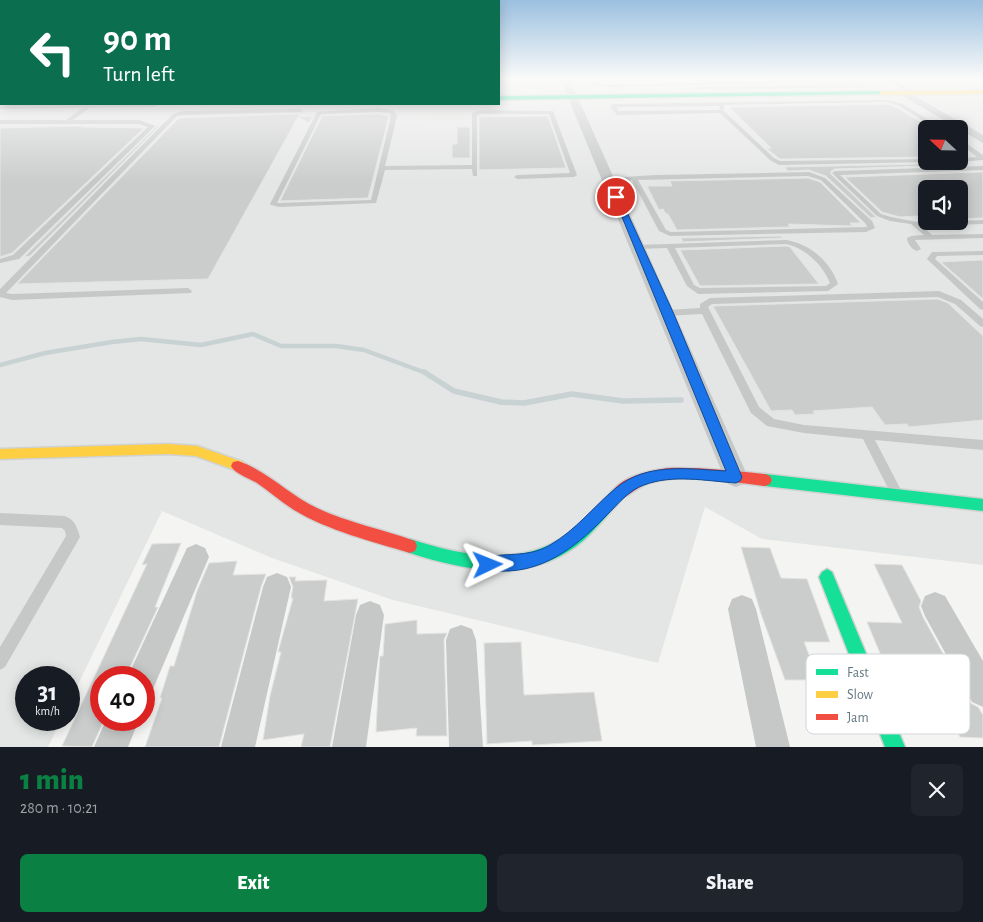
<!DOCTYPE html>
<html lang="en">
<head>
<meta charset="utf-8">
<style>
  body { margin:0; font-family:"Alegreya Sans",sans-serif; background:#20242c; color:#f1f3f6; height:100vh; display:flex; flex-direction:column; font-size:19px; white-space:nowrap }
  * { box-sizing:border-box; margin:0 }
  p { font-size:16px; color:#9ea1a6 }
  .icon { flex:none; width:28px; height:28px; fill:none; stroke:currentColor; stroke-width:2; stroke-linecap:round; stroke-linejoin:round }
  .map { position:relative; height:747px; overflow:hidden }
  .drawer { display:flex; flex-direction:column; background:#171b24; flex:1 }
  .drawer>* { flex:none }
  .banner { position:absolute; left:0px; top:0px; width:500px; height:105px; box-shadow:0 2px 12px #0003; background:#0b6e4f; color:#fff; overflow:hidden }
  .needle { width:32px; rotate:292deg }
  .buttons { position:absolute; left:918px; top:120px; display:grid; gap:10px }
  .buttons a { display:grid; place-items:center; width:50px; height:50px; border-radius:8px; background:#171b24; box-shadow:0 2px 12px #0003; font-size:25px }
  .speed { position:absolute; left:15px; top:666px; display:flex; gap:10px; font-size:25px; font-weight:700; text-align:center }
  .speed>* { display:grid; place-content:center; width:65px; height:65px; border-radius:50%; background:#171b24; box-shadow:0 2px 12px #0003; line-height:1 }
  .speed small { font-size:12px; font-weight:400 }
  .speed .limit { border:8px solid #d22; background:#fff; color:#111 }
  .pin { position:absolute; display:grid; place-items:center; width:42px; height:42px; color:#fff; margin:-21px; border:2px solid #fff; border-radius:50%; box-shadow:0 1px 5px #0007 }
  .me { position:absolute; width:55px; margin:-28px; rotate:88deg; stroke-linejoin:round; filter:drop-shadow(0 0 4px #0008) }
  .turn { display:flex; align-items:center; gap:18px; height:105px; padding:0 20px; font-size:22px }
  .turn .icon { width:65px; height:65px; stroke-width:2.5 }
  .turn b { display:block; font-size:35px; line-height:42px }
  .round { display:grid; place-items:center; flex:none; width:52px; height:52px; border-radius:8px; background:#20242c }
  .overview { display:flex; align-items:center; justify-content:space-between; height:85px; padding:0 20px }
  h1 { font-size:30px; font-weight:800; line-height:38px; color:#0b8043 }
  .action { display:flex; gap:10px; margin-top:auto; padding:10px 20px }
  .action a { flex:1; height:58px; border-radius:8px; background:#0b8043; color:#fff; font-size:20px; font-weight:800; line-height:58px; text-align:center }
  .action a+a { background:#20242c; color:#f1f3f6 }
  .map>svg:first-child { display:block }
</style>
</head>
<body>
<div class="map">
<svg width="983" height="747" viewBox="0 0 983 747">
  <rect width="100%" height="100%" fill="#f4f4f2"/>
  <path fill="#e4e5e5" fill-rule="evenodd" d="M0,78l1,26h498v-26h484v487l-221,-26 -57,-32 -47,156 -265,-63 -121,-42 -110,-47 -93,192v-25h-43v42h35l-13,27h-48zM926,129h33v32h-33zM926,189h33v32h-33z"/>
  <path fill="#e3e6e0" d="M426,113h38v8h-39z"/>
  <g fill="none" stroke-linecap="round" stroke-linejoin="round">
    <path stroke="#c8d2d3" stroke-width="4.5" d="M0,365l45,-12 67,-11 29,-3 60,6 52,-11 28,12h55l28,4 62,23"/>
    <path stroke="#c8d2d3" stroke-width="5.5" d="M424,372l30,19 47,11 23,1 48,-9 51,7 58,-1"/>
  </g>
  <g fill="#cbcdcd" stroke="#e3e3e2">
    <path d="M682,78h64l2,2 -62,1z"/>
    <path d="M810,78h43l15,10 -175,2 -2,-3 129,-3z"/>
    <path d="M887,104l11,4 28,17v32l-146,2 -14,-11h5l-42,-41z"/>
    <path d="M300,114l-2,3 15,-1 -4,7 -11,-6 -90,162 -191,5 162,-166z"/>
    <path d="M378,114l11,2 -21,82 -88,3 42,-85z"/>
    <path d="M548,116l18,52 -87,2v-53z"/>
    <path d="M83,126l-2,1 63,1 -132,125 -12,4v-129z"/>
    <path d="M157,126h2l-129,130 -6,1z"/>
    <path d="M457,127h13v31h-18v-14h5z"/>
    <path d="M926,164v2l-91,3 -4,2v3l45,43 -5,1 -45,-42 -17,-6 -21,1 -3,-4z"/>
    <path d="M983,172v46l-24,1v-30h-33v31h-5l-4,-4 -17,1 -18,-5 -37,-35z"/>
    <path d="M808,178l12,4 41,41h-11l2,3 -64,-2 2,3 -113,3 -9,-16h-2l-3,-5 -4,1 -12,-24h25l-2,-5z"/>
    <path d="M781,236l2,2 -100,4 -2,-4z"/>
    <path d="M786,246l4,1 29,37 -119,2 -20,-36z"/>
    <path d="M983,260v39l-42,-37 18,-1z"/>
    <path d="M938,299l10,4 35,33v84l-74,7 -2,-3 -22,1 -13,-18 -59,4 2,3 -20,1 -3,-5 -21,1 -58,-105z"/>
    <path d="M181,543l-26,64h3l-33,71h-24v42h3l-12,27 -30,-1 85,-182 -5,1 10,-21z"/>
    <path d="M741,547l29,1 11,30 26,1 23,63h-26l15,38h-34l-24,-66z"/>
    <path d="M237,561l-4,14 33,-1 -5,13 -42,160h-74l17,-49h-2l10,-32h4l23,-75 12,-28z"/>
    <path d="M874,564l28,1 19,36 -2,6 4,10 47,86 8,4 5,8v23l-23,-1 -23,-46 -42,-2 -28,-67 35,1z"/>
    <path d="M289,577h7l-1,4 32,-1 -3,21 34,-2 -28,148h-29l3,-13 -41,6 7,-44 11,-44h-3l15,-54h-2l2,-11z"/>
    <path d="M417,620v14l30,-1 -3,7 3,96h-31l1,-8 -41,4 3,-63 1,-13h3l2,-32z"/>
    <path d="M521,642l3,53 70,-3 8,49 -70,4v-4l-45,3 -3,-101z"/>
  </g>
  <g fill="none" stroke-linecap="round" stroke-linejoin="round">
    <defs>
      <g id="fast">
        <path d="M882,91l2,3 -385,6v-4z"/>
        <path d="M765,474l218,25v12l-218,-25 -5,-2 -2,-4 2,-4z"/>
        <path d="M618,488l5,2 2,4 -2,4c-13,14 -25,29 -39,42 -52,44 -115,32 -174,13l-5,-2 -2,-5 2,-5 5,-2c53,17 114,30 162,-8 15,-12 28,-27 41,-41z"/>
        <path d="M827,569l5,3 73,175h-20l-66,-170 3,-5z"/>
      </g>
      <g id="slow">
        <path d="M983,90v4l-101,1 -3,-2 3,-2z"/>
        <path d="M168,444l29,2 46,16 2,4 -2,4 -5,1 -42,-15 -28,-2 -168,5v-10z"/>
      </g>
      <g id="jam">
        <path d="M238,461c30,10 51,34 79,47 31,15 66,21 98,33l2,5 -2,5 -5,2c-39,-12 -81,-22 -116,-43 -13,-8 -25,-19 -37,-27 -8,-5 -22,-9 -26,-17l2,-4z"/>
        <path d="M668,468c33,-1 64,3 97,6l5,2 2,4 -2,4 -5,2c-37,-4 -80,-14 -116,-3 -12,4 -20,13 -31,17l-5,-2 -2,-4c9,-18 39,-23 57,-26z"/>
      </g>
    </defs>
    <use href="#fast" stroke="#d0d2d2" stroke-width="3"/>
    <use href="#slow" stroke="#d0d2d2" stroke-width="3"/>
    <use href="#jam" stroke="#d0d2d2" stroke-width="3"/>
    <g fill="#c6c8c8" fill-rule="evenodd">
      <path d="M588,78h4l5,5 12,2 166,-4 -2,-3h4l3,4 -2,1 -169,4 -15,-2z"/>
      <path d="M884,78h5l28,15 -4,1z"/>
      <path d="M887,100l16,4 40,25h-7l-37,-23 -12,-4 -163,3v6l50,47 6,3 146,-2 2,3 -149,3 -9,-5 -50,-47 -103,2 -7,-9 3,-2zM720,106l-1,4 -100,1 -3,-4z"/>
      <path d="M88,104l5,1 -20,15h66l16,6 -136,133 -19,4v-4l13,-4 135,-128 -9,-3h-139v-4h66z"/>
      <path d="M379,108l15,3 3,5 -12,50 87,-1v-52l9,-3 72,1 24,64 -3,2 -57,2 -3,-2 3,-2 53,-2 -21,-59h-68l-4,1v61h-4l-1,-7 -87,1 -9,33 -97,4 -8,-2 -1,-1 47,-92zM379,112l11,1 1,3 -20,84 -94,3 44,-89z"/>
      <path d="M301,109l2,3 -119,3 -7,1 -171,177 6,1 176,-6 4,3 -1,2 -179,7 -12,-3v-8l173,-175 11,-3z"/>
      <path d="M959,138l24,17v5l-24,2 -2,-1h2v-3l18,-1 -18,-14z"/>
      <path d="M983,166v4l-143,5 41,39 10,3 26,5 66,-2v4l-61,2 10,9 51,-1v4l-68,2 6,9 -4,2c-5,-1 -10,-8 -10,-13l4,-2 13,-1 -13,-11 -21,-3 -13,-5 -45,-43 3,-2z"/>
      <path d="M809,172l16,6 47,43 3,7 -9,4 -196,4 -11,-5 -27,-51 -24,2 -3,-2 3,-2 47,-3zM808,176l13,4 45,44 1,3 -196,5 -5,-2 -28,-50z"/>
      <path d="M786,240c24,4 44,21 52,44l-10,7 -130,3 -11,-8 -20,-38 -29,1 -4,-2 4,-2zM786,244c19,4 37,21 44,39l-4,3 -126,2 -6,-3 -19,-37z"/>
      <path d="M983,251v4l-46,1 -2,3 48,43v8l-3,-1 -53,-50 5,-7h3z"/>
      <path d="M939,291l22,9 22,19v8l-3,-1 -25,-22 -17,-7 -226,7 -4,3 51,100 15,12 30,6 179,15v10l-108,-10 27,52 -2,4 -4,1 -4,-1 -29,-57 -59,-6 -37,-7 -16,-13 -49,-99 -35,2 -4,-3 4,-3 33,-2v-4l10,-6z"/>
      <path d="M0,513l65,3c10,4 12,11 15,21l-75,130 -5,3v-23l66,-111 -1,-5 -3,-3 -62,-3z"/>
    </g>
    <g fill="#c6c8c8" fill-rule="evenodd">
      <path d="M560,78h9l179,399 -4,7 -8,3 -8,-3 -4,-7z"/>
      <path d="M904,90l79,45v8l-82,-48 -2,-2z"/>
      <path d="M0,103l1,1h159l-5,3 -155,2z"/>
      <path d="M196,544l9,4 4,9 -56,132 -9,4v-15h-17l60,-130z"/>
      <path d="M277,573l10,4 4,10 -36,160h-34l42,-160 4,-10z"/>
      <path d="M935,592l10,4 38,65v46l-11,-5 -47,-86 -4,-10 4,-10z"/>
      <path d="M742,595l10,4 4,10 34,138h-34l-28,-138 4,-10z"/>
      <path d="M370,601l10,4 4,10 -18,132h-34l24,-132 4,-10z"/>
      <path d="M461,625l11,4 4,11 7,107h-34l-3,-107 4,-11z"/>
      <path d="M106,720h33l-11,27h-34z"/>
    </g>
    <use href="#fast" fill="#16e098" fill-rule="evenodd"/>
    <use href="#slow" fill="#ffcf43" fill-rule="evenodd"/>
    <use href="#jam" fill="#f24e42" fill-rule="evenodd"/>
  </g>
  <linearGradient id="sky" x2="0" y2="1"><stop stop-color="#9bc0e0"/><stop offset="0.43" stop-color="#fafaf9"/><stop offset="1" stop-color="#fafaf9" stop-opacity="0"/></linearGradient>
  <rect width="983" height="182" fill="url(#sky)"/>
  <path fill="#1a73e8" stroke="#114b97" d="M613,195l7,2 53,115 69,165 -2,4 -4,2c-30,-2 -63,-9 -92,2 -15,5 -26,19 -38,31 -26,27 -57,53 -97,55 -9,0 -18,2 -26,-1l-2,-5 2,-6c21,-8 43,0 67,-14 26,-15 43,-38 66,-57 31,-26 73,-19 110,-17z"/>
  <rect x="806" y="654" width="164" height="80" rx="8" fill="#fff" stroke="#d1d6da" stroke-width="1"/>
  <rect x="816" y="669" width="22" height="6" fill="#16e098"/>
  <rect x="816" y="691" width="22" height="7" fill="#ffcf43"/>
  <rect x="816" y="714" width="22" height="6" fill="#f24e42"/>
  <g font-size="14" fill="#657882">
    <text x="847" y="677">Fast</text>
    <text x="847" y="699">Slow</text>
    <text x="847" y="722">Jam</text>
  </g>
</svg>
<div class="buttons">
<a><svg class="needle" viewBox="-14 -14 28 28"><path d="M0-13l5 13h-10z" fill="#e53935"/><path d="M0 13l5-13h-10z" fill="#9ea1a6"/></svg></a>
<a><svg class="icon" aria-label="sound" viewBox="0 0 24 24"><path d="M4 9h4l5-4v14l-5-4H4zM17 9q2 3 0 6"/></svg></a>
</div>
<div class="speed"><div>31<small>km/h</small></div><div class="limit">40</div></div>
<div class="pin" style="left:616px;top:197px;background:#d93025"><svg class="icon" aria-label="arrive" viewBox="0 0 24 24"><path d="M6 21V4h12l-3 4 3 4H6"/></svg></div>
<svg class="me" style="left:488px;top:565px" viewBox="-20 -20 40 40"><path d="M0-17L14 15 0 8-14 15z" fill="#1a73e8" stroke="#fff" stroke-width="4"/></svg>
<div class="banner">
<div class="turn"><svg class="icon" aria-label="left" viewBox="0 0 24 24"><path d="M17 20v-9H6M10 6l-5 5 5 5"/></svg><div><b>90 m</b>Turn left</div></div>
</div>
</div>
<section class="drawer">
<div class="overview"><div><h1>1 min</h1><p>280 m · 10:21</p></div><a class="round"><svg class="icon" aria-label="close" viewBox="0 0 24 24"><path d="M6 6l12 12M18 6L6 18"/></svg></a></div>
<div class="action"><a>Exit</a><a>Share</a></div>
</section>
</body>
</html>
